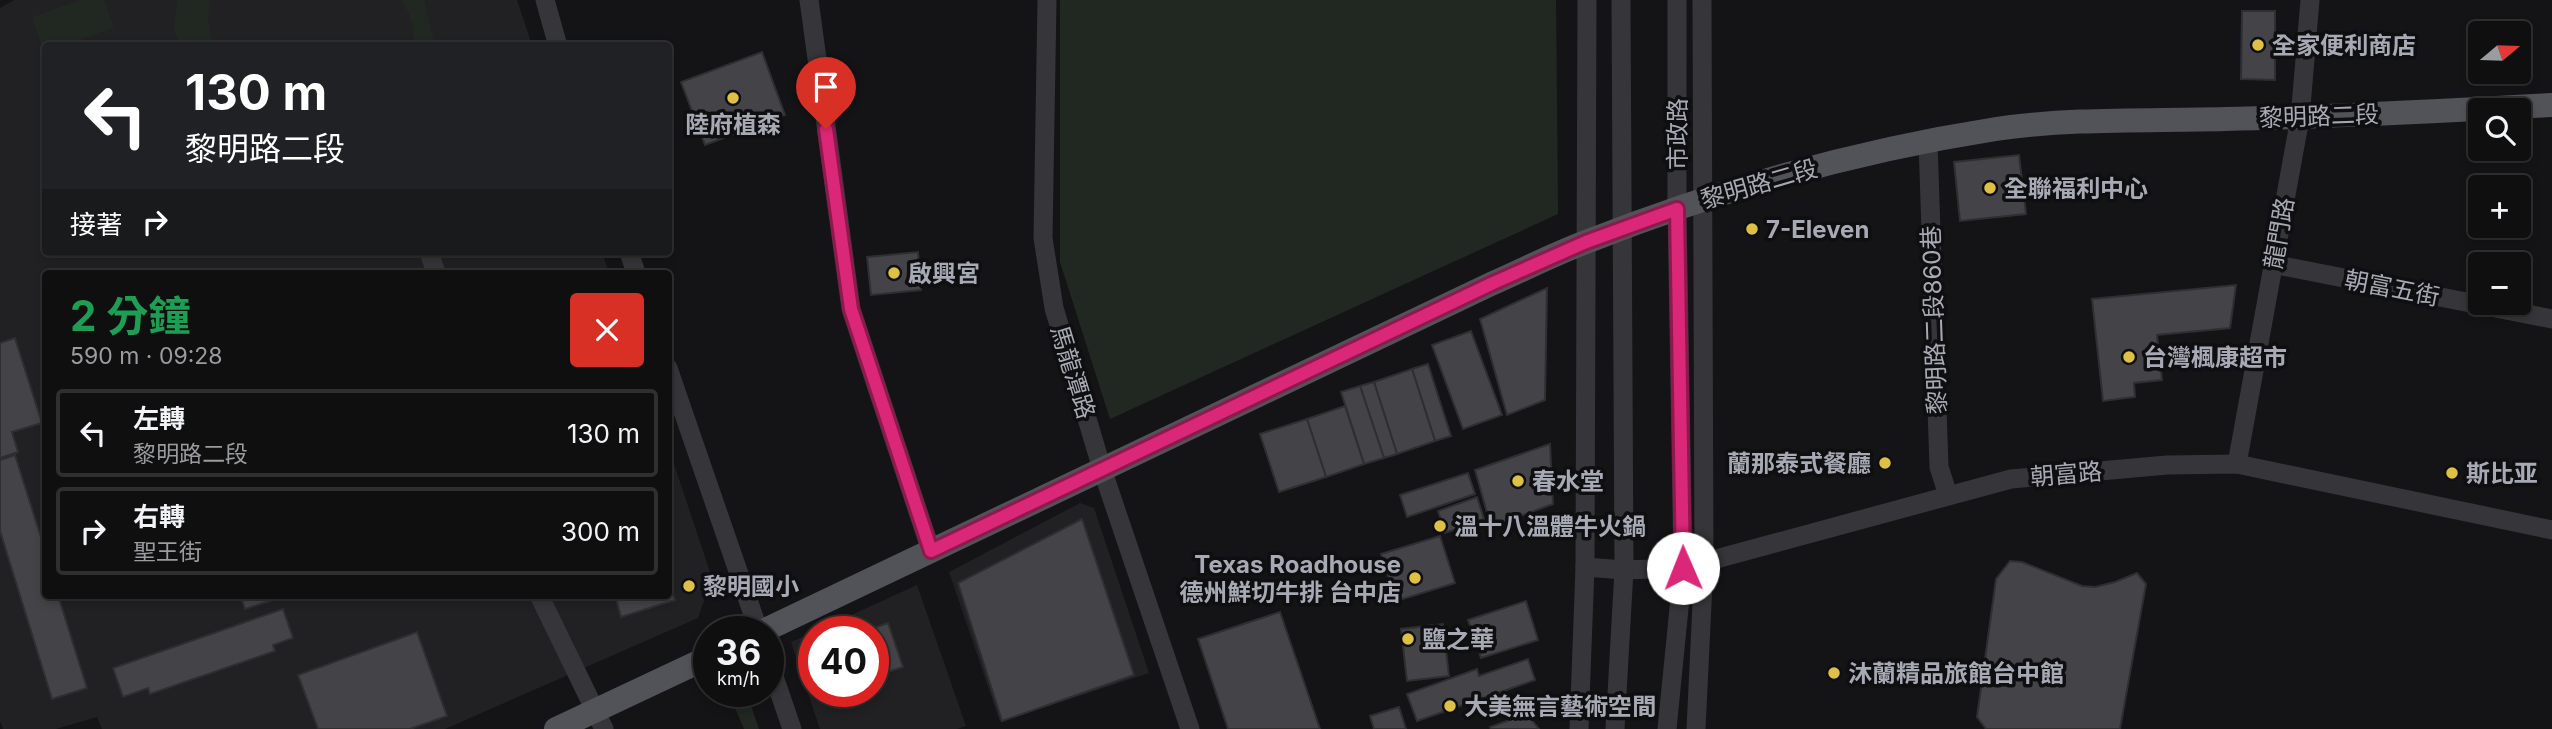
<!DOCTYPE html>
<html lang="zh-TW">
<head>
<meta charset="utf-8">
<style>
  body { margin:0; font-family:Inter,"Noto Sans TC",sans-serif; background:#1d1d1e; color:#f1f3f6; height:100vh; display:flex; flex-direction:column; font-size:26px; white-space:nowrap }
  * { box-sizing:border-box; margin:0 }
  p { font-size:23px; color:#9b9c9f }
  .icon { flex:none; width:38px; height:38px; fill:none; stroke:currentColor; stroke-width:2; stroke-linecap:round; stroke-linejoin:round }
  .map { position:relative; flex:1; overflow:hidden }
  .drawer { position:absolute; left:42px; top:270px; width:630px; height:329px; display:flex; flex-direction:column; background:#0f0f10; border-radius:7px; box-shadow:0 4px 10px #0003,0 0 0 2px #2f2f30 }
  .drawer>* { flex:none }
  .top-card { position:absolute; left:42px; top:42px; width:630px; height:214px; border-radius:7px; box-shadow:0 4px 10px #0003,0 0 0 2px #2f2f30; background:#202124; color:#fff; overflow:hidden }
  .needle { width:46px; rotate:71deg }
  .fabs { position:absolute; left:2468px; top:21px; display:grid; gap:14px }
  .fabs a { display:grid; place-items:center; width:63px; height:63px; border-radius:7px; background:#0f0f10; box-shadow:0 4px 10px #0003,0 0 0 2px #2f2f30; font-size:35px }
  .speed { position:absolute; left:693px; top:616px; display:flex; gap:14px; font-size:35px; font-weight:700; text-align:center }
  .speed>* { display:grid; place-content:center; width:91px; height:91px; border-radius:50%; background:#0f0f10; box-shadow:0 4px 10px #0003,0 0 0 2px #2f2f30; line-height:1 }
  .speed small { font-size:18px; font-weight:400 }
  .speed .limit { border:10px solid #d22; background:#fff; color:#111 }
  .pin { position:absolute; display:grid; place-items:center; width:60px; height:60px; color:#fff; margin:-72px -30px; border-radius:50% 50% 50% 0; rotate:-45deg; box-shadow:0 0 7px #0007 }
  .pin .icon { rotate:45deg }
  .me { position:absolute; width:77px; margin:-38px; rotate:359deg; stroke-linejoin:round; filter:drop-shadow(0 0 5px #0008) }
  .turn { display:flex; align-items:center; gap:24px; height:147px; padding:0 28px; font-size:32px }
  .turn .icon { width:91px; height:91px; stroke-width:2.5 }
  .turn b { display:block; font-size:49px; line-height:60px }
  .then { display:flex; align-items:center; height:66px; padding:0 28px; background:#0003; gap:14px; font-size:26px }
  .round { display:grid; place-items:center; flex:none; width:74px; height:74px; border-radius:7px; background:#1d1d1e }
  .headline { display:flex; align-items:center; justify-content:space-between; height:119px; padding:0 28px }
  h1 { font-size:42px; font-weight:700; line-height:52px; color:#1e9e55 }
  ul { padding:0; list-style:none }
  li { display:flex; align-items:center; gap:21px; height:88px; margin:0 14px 10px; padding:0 14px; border:4px solid #2f2f30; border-radius:7px }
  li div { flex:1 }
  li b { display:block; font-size:26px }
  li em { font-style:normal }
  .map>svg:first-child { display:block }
</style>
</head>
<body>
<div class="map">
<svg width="2552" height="729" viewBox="0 0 2552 729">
  <rect width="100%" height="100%" fill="#141416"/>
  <g fill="#212023">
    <path d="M14,0h503l15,45 -486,1v206h556l7,21h-563v322h622l1,-146 43,129 -14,40 -253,111h-343l-5,-12 -41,12h-53l-3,-8v-713z"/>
    <path d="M1080,503l14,5 55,165 -149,49 -51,-150z"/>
    <path d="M917,585l49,141 -9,3h-137l-29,-87 23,-10v59h59v-59h-59z"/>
  </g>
  <g fill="#212822">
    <path d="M81,0h23l10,28 -50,17 -18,1 -2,7 -12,-36z"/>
    <path d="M177,0h33l-2,19 5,26h-34l-5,-16z"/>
    <path d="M401,0h23l9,37 -1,8h-19c2,-15 -2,-32 -12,-45z"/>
    <path d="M1060,0h496l2,214 -448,205 -50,-157z"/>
    <path d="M739,691h7l13,38h-15l-14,-33z"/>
  </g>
  <g fill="#444448" stroke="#2f2e31" stroke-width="2">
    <path d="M2242,11h33v69l-34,-1z"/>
    <path d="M762,52l23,63 -80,30 -24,-63z"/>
    <path d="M2019,155l7,59 -66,7 -6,-59z"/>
    <path d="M918,252l3,38 -50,5 -4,-38z"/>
    <path d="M2236,285l-6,43 -73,7 5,45 -28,3 1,14 -32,4 -11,-102z"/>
    <path d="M1547,288l-2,112 -38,15 -27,-96z"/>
    <path d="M1471,331l31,84 -39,14 -31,-84z"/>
    <path d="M15,338l27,85 -30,9 6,20 -18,6v-115z"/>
    <path d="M1428,364l23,72 -16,5 -23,-72z"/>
    <path d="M1412,369l23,72 -38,13 -23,-72z"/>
    <path d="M1374,382l23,72 -13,4 -24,-72z"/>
    <path d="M1360,386l24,72 -20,6 -23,-72z"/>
    <path d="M1345,406l19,58 -38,13 -19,-58z"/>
    <path d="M1307,419l19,58 -47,15 -19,-58z"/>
    <path d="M1550,444l3,60 -62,23 -16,-57z"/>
    <path d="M15,455l31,98v42h12l29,93 -35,11 -52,-168v-71z"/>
    <path d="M1468,473l7,21 -68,23 -7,-22z"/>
    <path d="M1477,497l7,22 -39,14 -7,-22z"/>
    <path d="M1082,519l52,156 -132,46 -44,-138z"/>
    <path d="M1440,536l15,47 -59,18 -15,-47z"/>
    <path d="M2010,561l12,1 60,24 13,1 20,-5 22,-9 9,11 -26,145h-134l-9,-12 19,-138z"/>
    <path d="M668,581l7,19 -54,17 -6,-22h53z"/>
    <path d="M240,595h38l1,3 -34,11z"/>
    <path d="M1526,601l12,39 -57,18 -13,-38z"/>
    <path d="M283,609l10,29 -20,7 2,6 -125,43 -2,-6 -25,9 -10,-29z"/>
    <path d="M1280,612l40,117h-92l-30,-90z"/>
    <path d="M888,623l15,44 -30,10v-45h-11z"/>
    <path d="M1443,624l6,52 -42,5 -6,-52z"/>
    <path d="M417,632l30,84 -37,13h-92l-20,-54z"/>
    <path d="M1528,659l7,21 -118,41 -10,-27 70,-25 2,7z"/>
    <path d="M1399,707l7,22h-32l-4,-13z"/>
    <path d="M1521,716l10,3 8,10h-48l-1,-2z"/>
  </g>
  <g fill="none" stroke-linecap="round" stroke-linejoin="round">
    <g stroke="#36363a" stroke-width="19">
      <path d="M545,0l13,46"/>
      <path d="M809,0l42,309 80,242"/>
      <path d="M1047,0l-4,238 11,70 48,161 88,260"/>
      <path d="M1928,142l11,325 9,28"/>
      <path d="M429,252l7,21"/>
      <path d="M629,252l7,21"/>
      <path d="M2273,264l279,55"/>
      <path d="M668,368l91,264"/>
      <path d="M2237,464l63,-346 10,-118"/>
      <path d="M1585,567l39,3 59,-2 328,-89 156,-14 70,-1 315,66"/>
      <path d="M539,595l65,134"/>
      <path d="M768,659l24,70"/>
      <path d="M1579,729l6,-162 2,-567"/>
      <path d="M1615,729l9,-159 -3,-570"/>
      <path d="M1667,729l16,-161 -6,-359v-209"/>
      <path d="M1696,729l8,-167 -2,-562"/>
    </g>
    <g stroke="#525259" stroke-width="24">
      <path d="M761,632l730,-348c32,-14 63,-30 95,-42 132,-52 269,-91 410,-113 75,-11 153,-8 229,-10 109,-2 218,-8 327,-14"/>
      <path d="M556,729l153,-72"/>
    </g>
  </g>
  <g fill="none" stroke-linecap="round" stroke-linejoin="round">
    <defs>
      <path id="route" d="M826,129l25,180 80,242 560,-267 95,-42 91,-33 6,359"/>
    </defs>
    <use href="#route" stroke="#8e194d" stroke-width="18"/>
    <use href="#route" stroke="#db2777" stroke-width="12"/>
  </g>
  <g fill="#dec144" stroke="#0f0f11" stroke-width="2.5">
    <circle cx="2258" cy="45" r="7"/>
    <circle cx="733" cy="98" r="7"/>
    <circle cx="1990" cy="188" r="7"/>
    <circle cx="1752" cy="229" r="7"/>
    <circle cx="894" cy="273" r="7"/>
    <circle cx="2129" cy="357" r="7"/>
    <circle cx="1885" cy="463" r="7"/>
    <circle cx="2452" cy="473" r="7"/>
    <circle cx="1518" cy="481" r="7"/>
    <circle cx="1440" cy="526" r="7"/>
    <circle cx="1415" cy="578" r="7"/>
    <circle cx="689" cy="586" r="7"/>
    <circle cx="1408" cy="639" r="7"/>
    <circle cx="1834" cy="673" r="7"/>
    <circle cx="1450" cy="706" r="7"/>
  </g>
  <g text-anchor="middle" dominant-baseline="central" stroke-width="7" stroke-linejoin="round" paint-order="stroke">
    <g font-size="24" font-weight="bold" fill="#a7a9b4" stroke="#0f0f11" text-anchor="start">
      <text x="2272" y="45">全家便利商店</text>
      <text x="733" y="124" text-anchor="middle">陸府植森</text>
      <text x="2004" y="188">全聯福利中心</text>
      <text x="1766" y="229">7-Eleven</text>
      <text x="908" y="273">啟興宮</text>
      <text x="2143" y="357">台灣楓康超市</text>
      <text x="1871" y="463" text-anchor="end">蘭那泰式餐廳</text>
      <text x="2466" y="473">斯比亚</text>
      <text x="1532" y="481">春水堂</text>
      <text x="1454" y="526">溫十八溫體牛火鍋</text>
      <text x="1401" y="564" text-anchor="end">Texas Roadhouse<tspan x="1401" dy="28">德州鮮切牛排 台中店</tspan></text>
      <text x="703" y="586">黎明國小</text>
      <text x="1422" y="639">鹽之華</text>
      <text x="1848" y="673">沐蘭精品旅館台中館</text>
      <text x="1464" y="706">大美無言藝術空間</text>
    </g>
    <g font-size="24" fill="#a7a9b4" stroke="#0f0f11">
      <text transform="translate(2319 116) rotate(-2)">黎明路二段</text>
      <text transform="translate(1677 134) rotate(-90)">市政路</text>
      <text transform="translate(1759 184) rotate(-16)">黎明路二段</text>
      <text transform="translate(2279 233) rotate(-80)">龍門路</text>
      <text transform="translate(2392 288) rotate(11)">朝富五街</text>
      <text transform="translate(1934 320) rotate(-92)">黎明路二段860巷</text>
      <text transform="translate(1073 372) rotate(73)">馬龍潭路</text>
      <text transform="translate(2066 474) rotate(-5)">朝富路</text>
    </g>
  </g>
</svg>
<div class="fabs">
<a><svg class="needle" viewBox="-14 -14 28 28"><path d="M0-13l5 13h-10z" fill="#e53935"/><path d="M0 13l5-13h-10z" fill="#9b9c9f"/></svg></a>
<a><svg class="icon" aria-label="search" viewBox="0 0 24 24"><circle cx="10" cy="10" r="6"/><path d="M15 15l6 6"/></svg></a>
<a>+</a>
<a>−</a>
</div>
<div class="speed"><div>36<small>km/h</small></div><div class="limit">40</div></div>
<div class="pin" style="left:826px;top:129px;background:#d93025"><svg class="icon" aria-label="arrive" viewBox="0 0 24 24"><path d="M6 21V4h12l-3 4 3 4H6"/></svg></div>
<svg class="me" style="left:1683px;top:568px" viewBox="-20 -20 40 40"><circle r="19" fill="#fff"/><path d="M0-13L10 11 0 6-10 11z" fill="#db2777"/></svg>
<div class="top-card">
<div class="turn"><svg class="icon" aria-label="left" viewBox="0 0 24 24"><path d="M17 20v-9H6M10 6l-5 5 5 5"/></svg><div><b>130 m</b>黎明路二段</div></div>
<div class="then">接著<svg class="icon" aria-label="right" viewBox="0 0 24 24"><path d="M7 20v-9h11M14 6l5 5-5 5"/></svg></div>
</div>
<section class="drawer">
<div class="headline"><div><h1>2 分鐘</h1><p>590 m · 09:28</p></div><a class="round" style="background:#d93025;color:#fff"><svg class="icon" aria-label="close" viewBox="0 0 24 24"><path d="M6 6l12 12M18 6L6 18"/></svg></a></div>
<ul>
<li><svg class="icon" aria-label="left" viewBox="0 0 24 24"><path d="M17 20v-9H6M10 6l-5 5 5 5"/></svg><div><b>左轉</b><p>黎明路二段</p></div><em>130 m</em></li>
<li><svg class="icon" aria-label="right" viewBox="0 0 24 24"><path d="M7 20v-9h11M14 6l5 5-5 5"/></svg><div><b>右轉</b><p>聖王街</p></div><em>300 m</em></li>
</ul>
</section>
</div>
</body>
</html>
